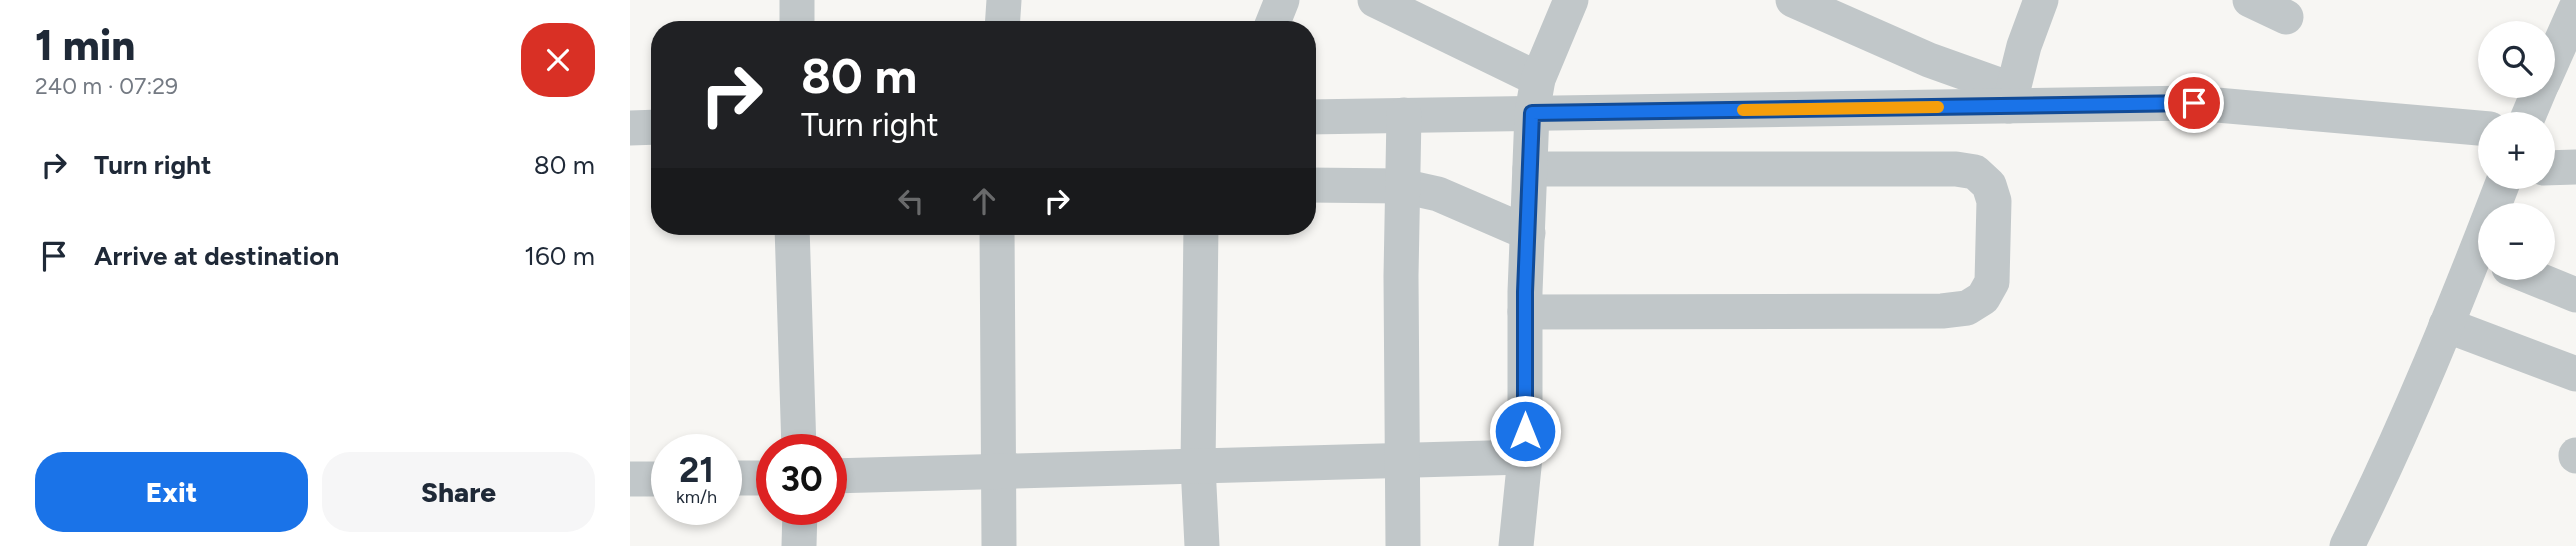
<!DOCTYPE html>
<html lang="en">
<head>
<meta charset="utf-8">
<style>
  body { margin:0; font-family:Figtree,sans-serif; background:#f6f6f7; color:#1f2937; height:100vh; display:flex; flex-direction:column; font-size:26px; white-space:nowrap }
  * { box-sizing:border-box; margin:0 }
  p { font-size:23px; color:#747a83 }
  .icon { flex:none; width:38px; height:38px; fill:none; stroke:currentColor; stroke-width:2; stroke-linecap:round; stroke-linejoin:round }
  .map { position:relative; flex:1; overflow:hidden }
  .side { display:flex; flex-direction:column; background:#fff; width:630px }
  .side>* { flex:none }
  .banner { position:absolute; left:21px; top:21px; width:665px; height:214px; border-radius:28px; box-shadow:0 4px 10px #0003; background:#202124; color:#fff; overflow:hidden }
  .fabs { position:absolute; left:1848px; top:21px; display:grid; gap:14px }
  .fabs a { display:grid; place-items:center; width:77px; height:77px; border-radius:50%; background:#fff; box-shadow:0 4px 10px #0003; font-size:35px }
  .speed { position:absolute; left:21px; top:434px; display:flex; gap:14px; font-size:35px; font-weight:700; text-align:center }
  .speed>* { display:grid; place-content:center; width:91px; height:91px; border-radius:50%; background:#fff; box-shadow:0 4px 10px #0003; line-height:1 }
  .speed small { font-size:18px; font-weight:400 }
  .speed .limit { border:10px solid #d22; background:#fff; color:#111 }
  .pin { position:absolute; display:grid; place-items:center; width:60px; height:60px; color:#fff; margin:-30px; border:4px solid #fff; border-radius:50%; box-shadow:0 2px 7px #0007 }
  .me { position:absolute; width:77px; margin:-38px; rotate:0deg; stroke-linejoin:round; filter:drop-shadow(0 0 5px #0008) }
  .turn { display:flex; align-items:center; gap:24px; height:147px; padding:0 35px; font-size:32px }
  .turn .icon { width:91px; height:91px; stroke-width:2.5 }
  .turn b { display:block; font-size:49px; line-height:60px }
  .lanes { display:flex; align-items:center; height:66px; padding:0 35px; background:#0003; justify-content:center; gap:35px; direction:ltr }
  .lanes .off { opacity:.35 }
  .round { display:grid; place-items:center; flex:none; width:74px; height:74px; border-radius:28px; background:#f6f6f7 }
  .summary { display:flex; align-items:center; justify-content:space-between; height:119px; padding:0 35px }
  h1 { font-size:42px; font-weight:800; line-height:52px }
  .button { display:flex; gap:14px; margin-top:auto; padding:14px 35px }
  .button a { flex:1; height:80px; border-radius:28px; background:#1a73e8; color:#fff; font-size:28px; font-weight:800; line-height:80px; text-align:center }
  .button a+a { background:#f6f6f7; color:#1f2937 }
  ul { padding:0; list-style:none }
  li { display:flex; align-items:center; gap:21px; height:91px; padding:0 35px }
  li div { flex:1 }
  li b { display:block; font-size:26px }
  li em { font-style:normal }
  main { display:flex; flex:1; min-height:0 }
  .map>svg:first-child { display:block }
</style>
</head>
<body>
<main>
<section class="side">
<div class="summary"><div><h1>1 min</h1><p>240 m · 07:29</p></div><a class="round" style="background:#d93025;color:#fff"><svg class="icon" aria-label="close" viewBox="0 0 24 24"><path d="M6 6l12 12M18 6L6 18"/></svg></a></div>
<ul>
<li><svg class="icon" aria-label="right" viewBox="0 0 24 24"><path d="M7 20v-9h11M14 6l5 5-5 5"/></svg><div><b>Turn right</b></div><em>80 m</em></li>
<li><svg class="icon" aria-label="arrive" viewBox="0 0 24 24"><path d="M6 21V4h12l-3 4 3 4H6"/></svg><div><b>Arrive at destination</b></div><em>160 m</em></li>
</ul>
<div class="button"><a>Exit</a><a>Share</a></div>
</section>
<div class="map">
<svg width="1946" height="546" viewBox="0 0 1946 546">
  <rect width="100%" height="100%" fill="#f7f6f3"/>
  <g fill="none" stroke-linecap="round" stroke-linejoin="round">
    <g stroke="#c1c7c9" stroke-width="35">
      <path d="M167,0v30"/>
      <path d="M745,0l163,79"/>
      <path d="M1163,0l136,60 84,30"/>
      <path d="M1620,0l36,17"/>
      <path d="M372,30l2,-30"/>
      <path d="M640,30l12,-30"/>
      <path d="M1913,82l33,-74"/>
      <path d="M1379,106l15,-60 17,-46"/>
      <path d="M677,117l887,-14 296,26"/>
      <path d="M1895,124l16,-38"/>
      <path d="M0,128l30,-1"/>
      <path d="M1913,168l33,-1"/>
      <path d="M677,185l95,1 36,8 90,39"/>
      <path d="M162,226l7,224"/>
      <path d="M367,226l2,320"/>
      <path d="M571,226l-3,240 4,80"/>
      <path d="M1879,268l67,27"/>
      <path d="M895,312l417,-1 25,-3 16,-10 9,-16 2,-81 -5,-16 -14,-13 -19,-3h-426"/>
      <path d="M1816,325l130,49"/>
      <path d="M1946,456v-1"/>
      <path d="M201,476l694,-19"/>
      <path d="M96,478h46"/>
      <path d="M0,479h37"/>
      <path d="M169,546l1,-37"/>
      <path d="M773,546l-2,-270 3,-161"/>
      <path d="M886,546l9,-89v-165l7,-179 6,-34 33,-79"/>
      <path d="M1717,546c60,-120 110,-244 158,-369"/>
    </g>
  </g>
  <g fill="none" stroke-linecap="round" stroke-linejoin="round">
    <defs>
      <path id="route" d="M895,431v-139l7,-179 662,-10"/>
    </defs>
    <use href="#route" stroke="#114b97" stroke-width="18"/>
    <use href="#route" stroke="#1a73e8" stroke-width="12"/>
    <path stroke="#f59e0b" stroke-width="12" d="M1113,110l195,-3"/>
  </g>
</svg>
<div class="fabs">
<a><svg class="icon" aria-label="search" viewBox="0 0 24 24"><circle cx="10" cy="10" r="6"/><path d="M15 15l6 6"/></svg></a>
<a>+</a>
<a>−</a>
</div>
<div class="speed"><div>21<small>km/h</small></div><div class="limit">30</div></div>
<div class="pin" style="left:1564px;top:103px;background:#d93025"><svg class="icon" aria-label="arrive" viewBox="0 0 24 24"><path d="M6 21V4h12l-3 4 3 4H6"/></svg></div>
<svg class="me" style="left:895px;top:431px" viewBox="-20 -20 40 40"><circle r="17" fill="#1a73e8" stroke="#fff" stroke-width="3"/><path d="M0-11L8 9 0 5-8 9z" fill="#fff"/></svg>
<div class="banner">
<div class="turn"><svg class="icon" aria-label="right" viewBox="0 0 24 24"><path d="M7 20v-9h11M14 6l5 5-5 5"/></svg><div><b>80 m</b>Turn right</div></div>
<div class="lanes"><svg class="icon off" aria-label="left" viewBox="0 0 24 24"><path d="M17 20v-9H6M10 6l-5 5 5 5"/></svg><svg class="icon off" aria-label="ahead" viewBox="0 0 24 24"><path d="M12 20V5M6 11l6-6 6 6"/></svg><svg class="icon" aria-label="right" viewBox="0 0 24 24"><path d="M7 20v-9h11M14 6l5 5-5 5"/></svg></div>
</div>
</div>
</main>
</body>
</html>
